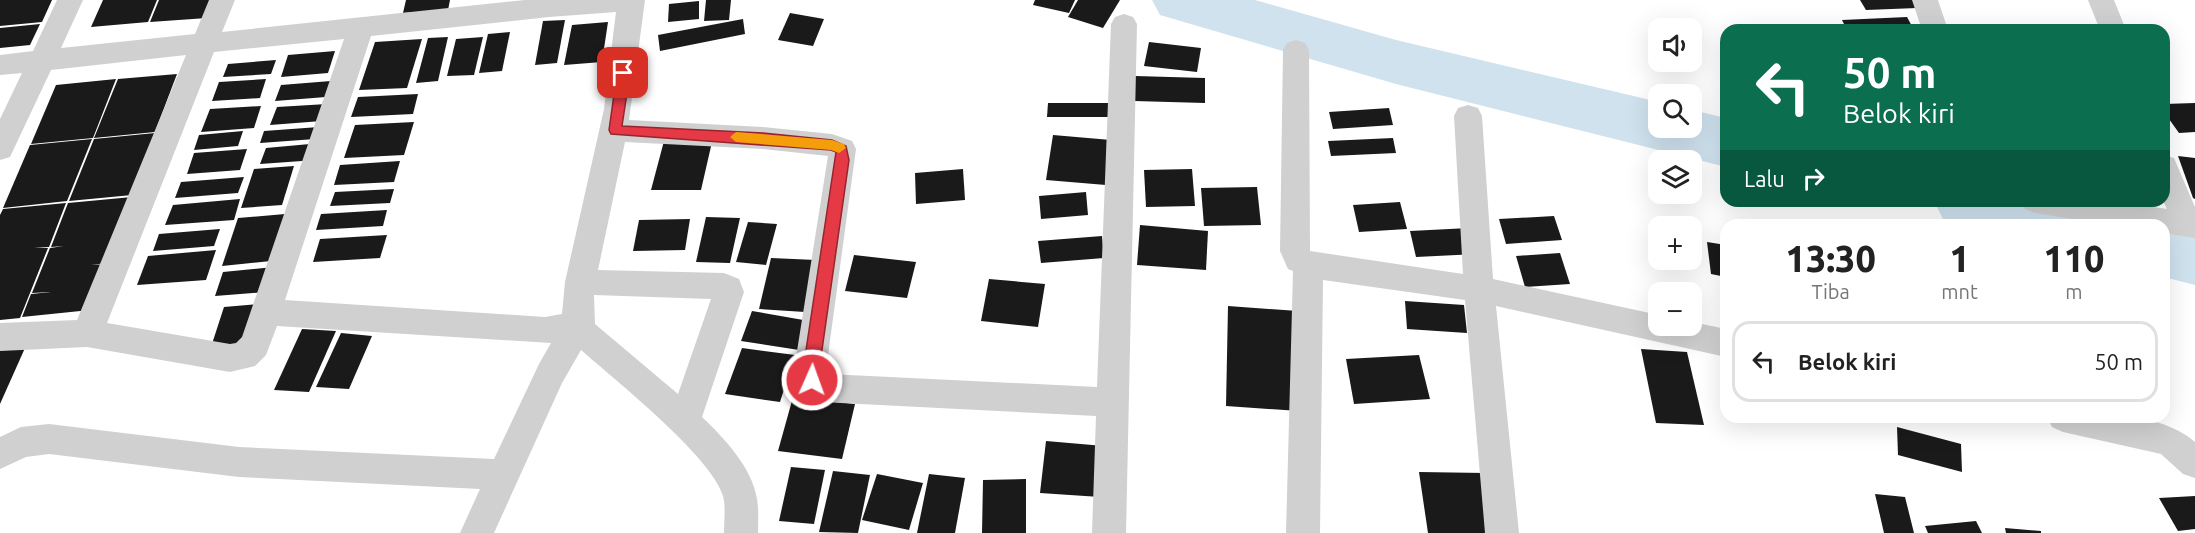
<!DOCTYPE html>
<html lang="id">
<head>
<meta charset="utf-8">
<style>
  body { margin:0; font-family:Ubuntu,sans-serif; background:#f6f6f6; color:#222; height:100vh; display:flex; flex-direction:column; font-size:22px; white-space:nowrap }
  * { box-sizing:border-box; margin:0 }
  p { font-size:20px; color:#767676 }
  .icon { flex:none; width:33px; height:33px; fill:none; stroke:currentColor; stroke-width:2; stroke-linecap:round; stroke-linejoin:round }
  .map { position:relative; flex:1; overflow:hidden }
  .panel { position:absolute; left:1720px; top:219px; width:450px; height:204px; display:flex; flex-direction:column; background:#fff; border-radius:18px; box-shadow:0 6px 24px #0002 }
  .panel>* { flex:none }
  .banner { position:absolute; left:1720px; top:24px; width:450px; height:183px; border-radius:18px; box-shadow:0 6px 24px #0002; background:#0b6e4f; color:#fff; overflow:hidden }
  .buttons { position:absolute; left:1648px; top:18px; display:grid; gap:12px }
  .buttons a { display:grid; place-items:center; width:54px; height:54px; border-radius:12px; background:#fff; box-shadow:0 6px 24px #0002; font-size:30px }
  .pin { position:absolute; display:grid; place-items:center; width:51px; height:51px; color:#fff; margin:-26px; border-radius:12px; box-shadow:0 3px 9px #0006 }
  .me { position:absolute; width:66px; margin:-33px; rotate:2deg; stroke-linejoin:round; filter:drop-shadow(0 0 4px #0008) }
  .turn { display:flex; align-items:center; gap:21px; height:126px; padding:0 24px; font-size:27px }
  .turn .icon { width:78px; height:78px; stroke-width:2.5 }
  .turn b { display:block; font-size:42px; line-height:51px }
  .then { display:flex; align-items:center; height:57px; padding:0 24px; background:#0003; gap:12px; font-size:22px }
  .eta { display:flex; justify-content:space-evenly; align-items:center; height:102px; text-align:center }
  .eta b { font-size:36px; font-weight:800; line-height:42px }
  ul { padding:0; list-style:none }
  li { display:flex; align-items:center; gap:18px; height:81px; margin:0 12px 9px; padding:0 12px; border:3px solid #e0e0e0; border-radius:18px }
  li div { flex:1 }
  li b { display:block; font-size:22px }
  li em { font-style:normal }
  .map>svg:first-child { display:block }
</style>
</head>
<body>
<div class="map">
<svg width="2195" height="533" viewBox="0 0 2195 533">
  <rect width="100%" height="100%" fill="#fff"/>
  <g fill="none" stroke-linecap="round" stroke-linejoin="round">
    <g fill="#cfe2ee" fill-rule="evenodd">
      <path d="M1152,0h103l141,40 263,62v26h33v-18l34,8v49l-330,-83 -236,-69z"/>
      <path d="M1934,201h138l15,5 9,19h-136l-17,-6z"/>
      <path d="M2164,222l31,7v56l-31,-8v-52h-10z"/>
    </g>
  </g>
  <g fill="#1a1a1a">
    <path d="M0,0h52l-10,22 -42,4z"/>
    <path d="M103,0h54l-9,22 -57,5z"/>
    <path d="M159,0h54l-6,18 -57,4z"/>
    <path d="M406,0h44l-2,10 -45,3z"/>
    <path d="M706,0h25l-2,20 -25,1z"/>
    <path d="M1035,0h40l-6,13 -36,-8z"/>
    <path d="M1078,0h42l-17,28 -35,-11z"/>
    <path d="M1860,0h53l4,8 -51,2z"/>
    <path d="M699,1v18l-31,3 1,-18z"/>
    <path d="M790,13l34,6 -11,27 -35,-6z"/>
    <path d="M1907,17l7,13h-67l-5,-10z"/>
    <path d="M743,19l2,15 -85,17 -2,-16z"/>
    <path d="M565,20l-8,43 -22,2 8,-44z"/>
    <path d="M608,22l-6,40 -38,3 8,-40z"/>
    <path d="M40,24l-10,21 -30,3v-20z"/>
    <path d="M510,32l-8,39 -23,2 9,-39z"/>
    <path d="M448,37l-10,44 -22,2 12,-45z"/>
    <path d="M483,37l-9,38 -27,1 9,-37z"/>
    <path d="M422,39l-15,49 -48,2 16,-48z"/>
    <path d="M1149,42l52,6 -4,24 -53,-6z"/>
    <path d="M335,51l-7,22 -47,4 7,-22z"/>
    <path d="M276,60l-5,14 -48,3 5,-13z"/>
    <path d="M177,74l-22,58 -61,6 24,-59z"/>
    <path d="M1135,76l70,2v25l-71,-2z"/>
    <path d="M116,79l-23,59 -62,6 25,-59z"/>
    <path d="M266,79l-6,19 -48,3 7,-19z"/>
    <path d="M331,81l-5,16 -51,4 6,-16z"/>
    <path d="M418,94l-5,20 -62,3 7,-20z"/>
    <path d="M1048,103h61v14h-62z"/>
    <path d="M2195,103v29l-16,1 -15,-21v-8z"/>
    <path d="M327,104l-5,17 -52,4 7,-18z"/>
    <path d="M261,106l-7,22 -53,4 9,-23z"/>
    <path d="M1389,108l4,17 -60,4 -4,-17z"/>
    <path d="M414,122l-10,33 -60,3 11,-33z"/>
    <path d="M319,127l-4,12 -55,4 4,-12z"/>
    <path d="M243,131l-5,15 -44,4 5,-15z"/>
    <path d="M155,133l-23,62 -63,6 25,-62z"/>
    <path d="M1053,135l58,5 -5,45 -60,-5z"/>
    <path d="M1393,138l3,15 -65,3 -3,-15z"/>
    <path d="M92,139l-25,62 -64,7 27,-63z"/>
    <path d="M664,141l48,1 -11,48h-50z"/>
    <path d="M321,143l-5,17 -56,4 6,-16z"/>
    <path d="M247,149l-7,21 -53,4 7,-21z"/>
    <path d="M2178,156l17,2v41l-2,-1z"/>
    <path d="M400,161l-6,21 -60,3 6,-20z"/>
    <path d="M294,166l-12,39 -41,3 13,-39z"/>
    <path d="M963,169l2,31 -49,4 -1,-31z"/>
    <path d="M1192,169l3,37 -49,1 -2,-37z"/>
    <path d="M244,177l-6,16 -63,5 6,-16z"/>
    <path d="M1257,187l4,38 -57,1 -3,-38z"/>
    <path d="M394,189l-4,14 -60,3 5,-14z"/>
    <path d="M1086,192l2,23 -47,4 -2,-23z"/>
    <path d="M132,197l-25,66 -16,2 16,-1 -17,46 -68,7 9,-23 20,-2 -19,1 18,-45 14,-2 -13,1 17,-44z"/>
    <path d="M240,199l-6,21 -69,5 8,-20z"/>
    <path d="M1400,202l7,27 -48,3 -6,-27z"/>
    <path d="M66,203l-17,44 -15,1h14l-28,70 -20,2v-105l3,-6z"/>
    <path d="M387,210l-4,16 -67,4 5,-16z"/>
    <path d="M285,214l-14,47 -49,5 16,-48z"/>
    <path d="M1554,216l8,24 -56,4 -7,-25z"/>
    <path d="M706,217l34,1 -10,45 -34,-1z"/>
    <path d="M690,219l-5,31 -52,1 6,-31z"/>
    <path d="M748,222l29,2 -11,41 -30,-3z"/>
    <path d="M1140,225l68,6 -2,39 -69,-5z"/>
    <path d="M1469,228l8,26 -61,3 -6,-26z"/>
    <path d="M220,229l-6,17 -61,5 6,-17z"/>
    <path d="M387,235l-7,23 -67,4 7,-23z"/>
    <path d="M1102,236l2,22 -63,5 -3,-22z"/>
    <path d="M1707,242l19,3v32l-15,-3z"/>
    <path d="M216,250l-10,30 -69,5 11,-29z"/>
    <path d="M1560,253l10,31 -45,3 -9,-31z"/>
    <path d="M854,255l62,7 -9,36 -62,-7z"/>
    <path d="M771,258l45,2 -11,52 -46,-3z"/>
    <path d="M274,267l-8,25 -51,4 8,-24z"/>
    <path d="M989,279l56,5 -7,43 -57,-6z"/>
    <path d="M1405,301l59,4 3,28 -60,-4z"/>
    <path d="M259,304l-13,43 -36,3 14,-43z"/>
    <path d="M1228,306l70,5 1,100 -73,-5z"/>
    <path d="M752,311l57,10 -10,29 -58,-9z"/>
    <path d="M302,329l34,2 -27,61 -35,-2z"/>
    <path d="M341,333l31,3 -23,53 -33,-2z"/>
    <path d="M29,339l-29,65v-63z"/>
    <path d="M742,348l53,7 -15,47 -55,-8z"/>
    <path d="M1641,349l46,3 17,73 -48,-2z"/>
    <path d="M1419,355l11,44 -76,5 -8,-45z"/>
    <path d="M793,397l62,7 -13,55 -64,-8z"/>
    <path d="M1897,427l64,17 1,28 -64,-17z"/>
    <path d="M1046,441l58,5 -4,51 -60,-4z"/>
    <path d="M791,467l34,3 -11,54 -35,-3z"/>
    <path d="M833,471l37,4 -12,58 -39,-1z"/>
    <path d="M1419,472l66,1 11,60h-68z"/>
    <path d="M877,474l46,9 -14,47 -47,-10z"/>
    <path d="M929,474l36,4 -10,55h-38z"/>
    <path d="M1026,479v54h-44l1,-53z"/>
    <path d="M1875,494l30,3 9,36h-30z"/>
    <path d="M2195,496v33l-17,2 -19,-33z"/>
    <path d="M1976,521l6,12h-54l-3,-7z"/>
    <path d="M2005,528l36,3v2h-35z"/>
  </g>
  <g fill="none" stroke-linecap="round" stroke-linejoin="round">
    <g fill="#d0d0d0" fill-rule="evenodd">
      <path d="M57,0h26l-22,48 134,-14 14,-34h26l-13,32 303,-32h120l-16,120 134,7 69,7 20,7 4,8 -30,221 2,4 269,13 14,-363 4,-7 9,-3 9,3 4,7 -11,509h-34l4,-117 -275,-14c-17,-6 -23,-14 -27,-32l34,-214 -65,-7 -138,-7 -27,128 126,3 15,6 5,13 -42,125c22,21 50,50 55,82 2,11 1,23 1,34h-34c0,-12 2,-26 -1,-37 -11,-39 -109,-117 -142,-146l-19,33 -68,150h-34l20,-44 -241,-12 -190,-23 -23,3 -26,12v-32l21,-10 28,-3 190,23 255,12 45,-95 12,-21 -274,-17 -11,29 -11,11 -25,6 -143,-25 -87,4v-28l77,-3 109,-265 -135,15 -41,87 -10,3v-41l22,-46 -22,2v-20l33,-4zM616,12l-12,97 -39,173 -3,32 -17,3 -260,-17 86,-264 178,-19zM344,39l-102,298 -6,6 -6,1 -123,-21 107,-271zM594,295l117,4 -33,95 -83,-70z"/>
      <path d="M1912,0h26l10,30h-26z"/>
      <path d="M2088,0h26l12,30h-26z"/>
      <path d="M1296,40l9,3 4,7 1,201 153,23 -9,-158 4,-8 10,-3 10,3 4,8 11,163 166,36v11h33v-4l34,7v28l-230,-51 23,227h-34l-20,-233 -142,-20 -3,253h-34l7,-262 -5,-2 -8,-18 3,-201 4,-7z"/>
      <path d="M2164,155l10,3 21,49v31l-31,-5v-8h-52l-77,-12 -10,-4 -4,-8h91l55,8 -4,-8z"/>
      <path d="M2047,417c48,0 109,-9 148,25v36l-12,-4 -22,-20 -98,-22 -11,-5z"/>
    </g>
  </g>
  <path fill="#e63946" stroke="#96252e" stroke-width="1.5" d="M623,68l7,5 -8,53 141,7 69,7 14,6 3,14 -32,225 -5,2 -5,-2 -4,-15 33,-218 -5,-2 -220,-16 -2,-4 8,-57z"/>
  <path fill="#f59e0b" d="M736,132l96,8 12,4 2,4 -7,5 -8,-3 -95,-8 -6,-5z"/>
</svg>
<div class="buttons">
<a><svg class="icon" aria-label="sound" viewBox="0 0 24 24"><path d="M4 9h4l5-4v14l-5-4H4zM17 9q2 3 0 6"/></svg></a>
<a><svg class="icon" aria-label="search" viewBox="0 0 24 24"><circle cx="10" cy="10" r="6"/><path d="M15 15l6 6"/></svg></a>
<a><svg class="icon" aria-label="layers" viewBox="0 0 24 24"><path d="M12 4l9 5-9 5-9-5zM3 14l9 5 9-5"/></svg></a>
<a>+</a>
<a>−</a>
</div>
<div class="pin" style="left:623px;top:73px;background:#d93025"><svg class="icon" aria-label="arrive" viewBox="0 0 24 24"><path d="M6 21V4h12l-3 4 3 4H6"/></svg></div>
<svg class="me" style="left:812px;top:380px" viewBox="-20 -20 40 40"><circle r="17" fill="#e63946" stroke="#fff" stroke-width="3"/><path d="M0-11L8 9 0 5-8 9z" fill="#fff"/></svg>
<div class="banner">
<div class="turn"><svg class="icon" aria-label="left" viewBox="0 0 24 24"><path d="M17 20v-9H6M10 6l-5 5 5 5"/></svg><div><b>50 m</b>Belok kiri</div></div>
<div class="then">Lalu<svg class="icon" aria-label="right" viewBox="0 0 24 24"><path d="M7 20v-9h11M14 6l5 5-5 5"/></svg></div>
</div>
<section class="panel">
<div class="eta">
<div><b>13:30</b><p>Tiba</p></div>
<div><b>1</b><p>mnt</p></div>
<div><b>110</b><p>m</p></div>
</div>
<ul>
<li><svg class="icon" aria-label="left" viewBox="0 0 24 24"><path d="M17 20v-9H6M10 6l-5 5 5 5"/></svg><div><b>Belok kiri</b></div><em>50 m</em></li>
</ul>
</section>
</div>
</body>
</html>
